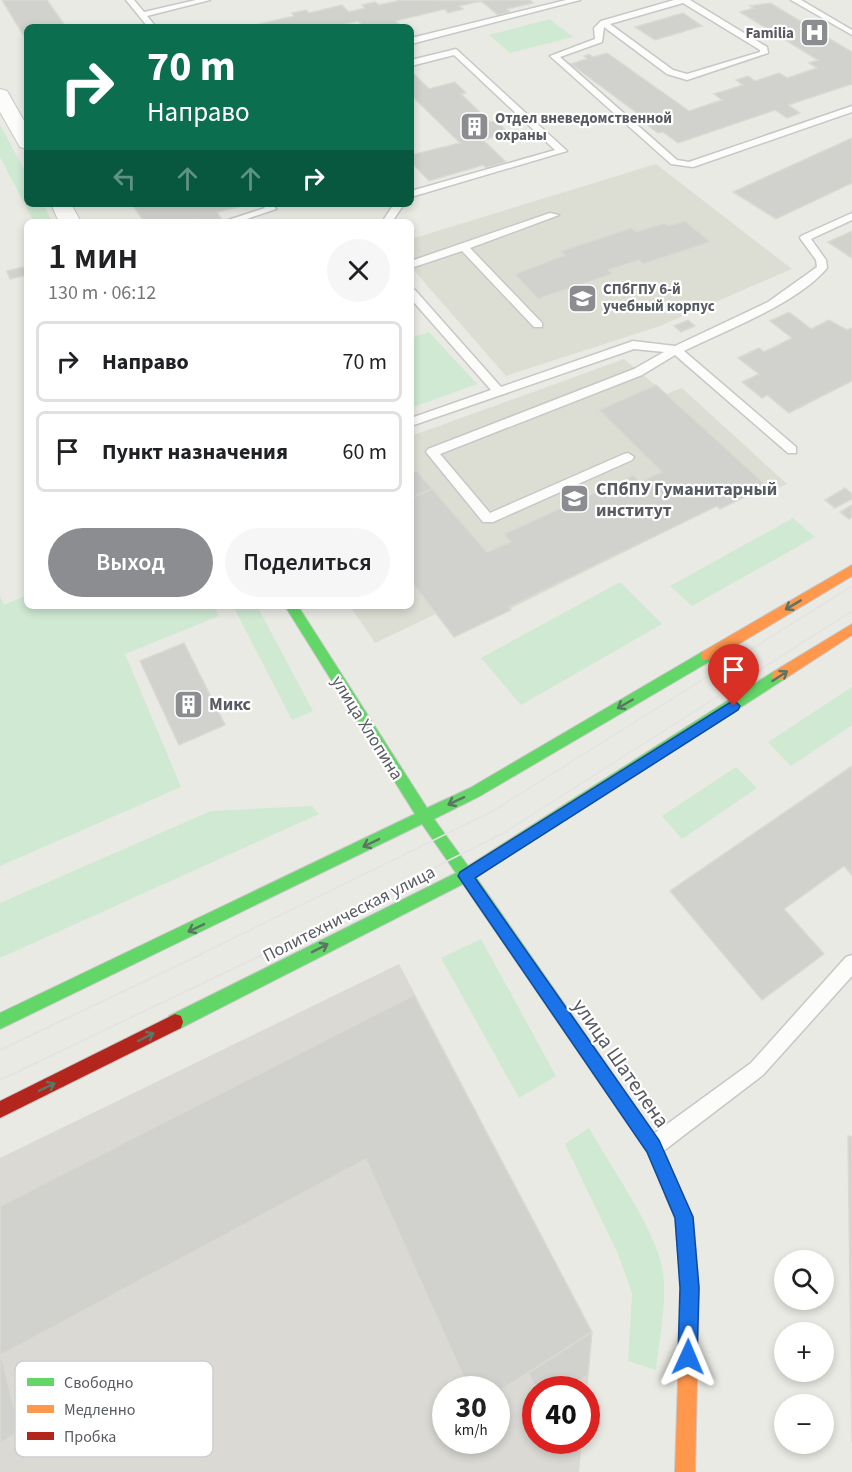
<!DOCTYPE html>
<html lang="ru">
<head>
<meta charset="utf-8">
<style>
  body { margin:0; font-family:"Source Sans 3",sans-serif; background:#f6f6f6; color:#202124; height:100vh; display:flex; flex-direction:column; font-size:22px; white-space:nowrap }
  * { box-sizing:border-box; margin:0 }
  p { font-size:20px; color:#757577 }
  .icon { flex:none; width:33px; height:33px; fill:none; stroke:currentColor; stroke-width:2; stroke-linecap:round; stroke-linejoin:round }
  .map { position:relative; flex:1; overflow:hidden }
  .drawer { position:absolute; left:24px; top:219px; width:390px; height:390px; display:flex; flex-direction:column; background:#fff; border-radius:9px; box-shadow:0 3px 9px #0003 }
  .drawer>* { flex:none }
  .top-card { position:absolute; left:24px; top:24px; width:390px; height:183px; border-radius:9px; box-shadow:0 3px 9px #0003; background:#0b6e4f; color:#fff; overflow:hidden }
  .fabs { position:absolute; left:774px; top:1250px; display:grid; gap:12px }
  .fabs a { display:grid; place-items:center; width:60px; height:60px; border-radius:50%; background:#fff; box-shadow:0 3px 9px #0003; font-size:30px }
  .speed { position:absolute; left:432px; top:1376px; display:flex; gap:12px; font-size:30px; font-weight:700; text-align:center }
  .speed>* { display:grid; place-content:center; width:78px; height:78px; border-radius:50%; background:#fff; box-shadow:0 3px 9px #0003; line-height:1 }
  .speed small { font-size:15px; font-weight:400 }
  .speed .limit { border:9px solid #d22; background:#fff; color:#111 }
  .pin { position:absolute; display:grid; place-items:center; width:51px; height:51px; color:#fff; margin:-62px -26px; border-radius:50% 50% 50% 0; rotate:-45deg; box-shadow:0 0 6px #0007 }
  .pin .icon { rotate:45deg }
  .me { position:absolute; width:66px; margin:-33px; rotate:1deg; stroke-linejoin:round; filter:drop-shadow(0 0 4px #0008) }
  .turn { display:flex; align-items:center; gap:21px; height:126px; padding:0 24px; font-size:27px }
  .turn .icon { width:78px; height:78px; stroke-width:2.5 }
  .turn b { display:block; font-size:42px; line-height:51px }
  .lanes { display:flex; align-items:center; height:57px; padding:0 24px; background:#0003; justify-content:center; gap:30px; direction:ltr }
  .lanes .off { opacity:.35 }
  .round { display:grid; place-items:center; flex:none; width:63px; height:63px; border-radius:32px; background:#f6f6f6 }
  .head { display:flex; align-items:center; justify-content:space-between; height:102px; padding:0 24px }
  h1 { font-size:36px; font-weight:600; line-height:45px }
  .cta { display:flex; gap:12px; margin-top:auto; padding:12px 24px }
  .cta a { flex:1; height:69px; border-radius:36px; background:#8c8d90; color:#fff; font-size:24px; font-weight:600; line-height:69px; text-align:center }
  .cta a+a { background:#f6f6f6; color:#202124 }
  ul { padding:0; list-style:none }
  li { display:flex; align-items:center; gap:18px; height:81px; margin:0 12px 9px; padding:0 12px; border:3px solid #e0e0e0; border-radius:9px }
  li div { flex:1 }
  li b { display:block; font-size:22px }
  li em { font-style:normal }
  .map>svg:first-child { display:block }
</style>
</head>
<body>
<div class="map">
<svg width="852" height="1472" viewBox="0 0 852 1472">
  <rect width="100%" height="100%" fill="#eaeae4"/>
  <path fill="#dad9d3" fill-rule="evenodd" d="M399,964l193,368 -5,63 -1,-6h-50v51h46l-3,32h-579v-314zM446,1389h50v51h-50z"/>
  <g fill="#ddded3">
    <path d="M656,164l136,105 -132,57 -154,50 -95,-109v-28z"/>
    <path d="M624,359l42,35 16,-6 105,96 -17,8 -5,-5 -45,22 -3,-3 -263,131 -18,-23 -61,29 -25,-37h61v-170z"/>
  </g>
  <g fill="#cfe9d2">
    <path d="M550,19l23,18 -63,16 -21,-18z"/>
    <path d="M0,125l27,50v29h16l9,18h-18l-34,-65z"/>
    <path d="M429,332l48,52 -66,24v-70z"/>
    <path d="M793,518l22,19 -123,69 -22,-20z"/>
    <path d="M620,582l42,42 -141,81 -40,-47z"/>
    <path d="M27,595v11h187l5,10 -94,38 56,133 -181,79v-270l4,9z"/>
    <path d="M233,606h24l56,105 -21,9z"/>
    <path d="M852,687v38l-61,41 -23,-24z"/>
    <path d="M736,767l21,21 -75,51 -20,-23z"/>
    <path d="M312,806l7,8 -319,144v-55l211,-92z"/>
    <path d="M481,939l75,137 -37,22 -78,-140z"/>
    <path d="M589,1128c21,37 59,91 71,131 10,33 -1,77 -4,111l-28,-9 4,-68 -14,-39 -53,-110z"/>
  </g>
  <g fill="#d1d1cd" stroke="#dad9d3" stroke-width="1.5">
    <path d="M2,0h45l19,27h-39v14z"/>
    <path d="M401,0l80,1 -22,5 4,3 -15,4 -3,-4 -50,12 4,3 -11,3h-24l-6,-6 -25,6h-87l48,-11 -2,-3 14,-3 3,3 33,-8 7,7 16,-4 -3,-3 13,-3 4,3z"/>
    <path d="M480,0h50l3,3 -26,6 3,3 -12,3z"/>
    <path d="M770,3l82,49v32l-64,21 12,8 -13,5 -12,-8 -97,33 -15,-11 -5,1 -21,-16 4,-1 -70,-52 16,-5 -3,-3 5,-2 4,3 14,-4 82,58 33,-11 -8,-6 29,-9 -7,-5 12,-4 7,5 24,-8 8,5 30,-10 -8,-5 9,-3 -78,-48 14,-4 -4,-2z"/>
    <path d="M683,13l19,13 -47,14 -20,-13z"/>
    <path d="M411,71l18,18 26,-7 11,11 -5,1 29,28 6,-1 13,12 -26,7 23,22 -20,6 -3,-3 -54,16 -18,-19v-7l49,-12 -49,-48z"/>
    <path d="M852,138v45l-76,36 -43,-27z"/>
    <path d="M132,204h104l2,3 -21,5 5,8 -7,2h-19l-2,-3 -12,3h-38z"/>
    <path d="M685,221l25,21 -67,22 -4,-4 -31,10 4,4 -74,25 -23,-25 50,-19 -4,-4 70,-23 5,4 29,-9 3,3z"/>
    <path d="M852,231v27l-24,-16z"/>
    <path d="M23,267l4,8 -17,4 -3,-8z"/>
    <path d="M789,312l22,17 18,-9 18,10 5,-2v53l-63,32 -22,-18 -5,3 -20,-16 17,-8 -21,-16 21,-10 5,4 28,-14 -22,-17z"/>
    <path d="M688,320l7,6 -14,6 -7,-6z"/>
    <path d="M656,385l111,101 -47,23 -3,-3 -208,101 2,3 -57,27 -43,-56v-83l21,-9 55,63 24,-10 -7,-8 130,-59 6,7 22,-10 -63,-62z"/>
    <path d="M417,471l15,18 -21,9v-25z"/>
    <path d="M845,488l7,6v5l-17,9 -10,-8z"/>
    <path d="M852,505v12l-3,2 -9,-7z"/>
    <path d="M184,643l41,82 -46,20 -39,-84z"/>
    <path d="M852,766v109l-8,-9 -60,43 40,45 -62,46 -92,-109z"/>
    <path d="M414,995l178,337 -96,61v-4h-27l-103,-230 -365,196 19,76 -20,12v-237z"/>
    <path d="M848,1136l4,1v305z"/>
    <path d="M592,1332l-4,43 -22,14h-29l-9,-16z"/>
  </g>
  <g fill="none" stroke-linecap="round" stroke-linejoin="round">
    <defs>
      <g id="lane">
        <path d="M126,0h8l10,12 52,-12h14l-63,16 9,11h-8z"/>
        <path d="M566,0h14l-169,44v-6z"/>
        <path d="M674,0h16l77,47 1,6 -81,27 -20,-6 -63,-47 -2,15 -42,15 117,103 12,2 163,-56v6l-159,55 -22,-3 -121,-108 45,-17 -1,-11 7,-7zM683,3l77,47v2l-73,22 -14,-4 -63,-46z"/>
        <path d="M791,0h10l51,30v5z"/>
        <path d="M456,49l111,102 -156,46v-6l144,-41 -101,-95 -43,11v-6z"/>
        <path d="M262,204h10l4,5 -38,13h-16l43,-14z"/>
        <path d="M394,204h10l-12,18h-10z"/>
        <path d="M550,213l9,2 -89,33 72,75v4h-8l-72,-76 -51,17v-7z"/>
        <path d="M852,213v7l-41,19 15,21 1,8c-30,36 -101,62 -143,83l112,96v6h-8l-113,-98 -33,20 -202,79 50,59 134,-59 4,-1 6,4 -2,3 -139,62h-10l-57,-70 2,-3 206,-80 30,-17 -30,-3 -223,77v-8l80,-28 -80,-91v-10l4,1 86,97 132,-46 42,5 93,-44 49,-35 -1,-7 -16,-22 1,-2z"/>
        <path d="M852,955v21l-89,99 -101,77 -7,2 -7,-2 -2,-7 2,-7 103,-75 95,-106z"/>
      </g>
      <g id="street">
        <path d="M0,89l7,2 20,35v23l-7,-2 -20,-35z"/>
        <path d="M51,204h20l10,18h-22z"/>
      </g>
      <path id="fast" d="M285,606h13l129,202 43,-20 232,-136h10l1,4 -1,4 -232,136 -46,23 34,47 305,-194h10l1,4 -1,4 -307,197 183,263 24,55 -3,6 -6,3 -6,-3 -21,-49 -184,-268 -282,144 -6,2 -6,-2 -2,-6 2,-6 287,-143 -34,-49 -422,205v-16l415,-199z"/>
      <g id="slow">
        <path d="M852,565v11l-140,84h-10l-1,-4 1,-4z"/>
        <path d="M852,624v11l-69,45h-10l-1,-4 1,-4z"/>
        <path d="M674,1186l6,3 13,28 6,71 -4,184h-20l6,-184 -6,-70 -10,-23 3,-6z"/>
      </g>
      <path id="jam" d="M175,1014l6,2 2,6 -2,6 -181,90v-17z"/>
    </defs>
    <use href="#lane" stroke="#c7c7c7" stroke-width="3"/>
    <use href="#street" stroke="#c7c7c7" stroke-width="2"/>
    <use href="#fast" stroke="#c7c7c7" stroke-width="2"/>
    <use href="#slow" stroke="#c7c7c7" stroke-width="2"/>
    <use href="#jam" stroke="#c7c7c7" stroke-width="2"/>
    <use href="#lane" fill="#fcfcfb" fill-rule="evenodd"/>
    <use href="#street" fill="#fcfcfb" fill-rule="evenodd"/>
    <use href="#fast" fill="#63d668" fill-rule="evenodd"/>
    <use href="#slow" fill="#ff974d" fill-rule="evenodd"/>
    <use href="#jam" fill="#b3261e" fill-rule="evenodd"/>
    <g stroke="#e3e3e3" stroke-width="1.5">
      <path d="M199,955l292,-143 361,-226"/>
      <path d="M261,955l244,-123 347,-221"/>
    </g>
    <g stroke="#e3e3e3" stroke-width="2">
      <path d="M0,1050l202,-96"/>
      <path d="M0,1080l264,-126"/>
    </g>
  </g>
  <defs><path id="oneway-shaft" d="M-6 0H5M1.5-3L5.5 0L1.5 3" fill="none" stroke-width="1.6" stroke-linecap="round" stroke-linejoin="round" transform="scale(1.5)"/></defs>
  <g stroke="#5b7464">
    <use href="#oneway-shaft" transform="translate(793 605) rotate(149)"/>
    <use href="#oneway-shaft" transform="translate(780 676) rotate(-33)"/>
    <use href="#oneway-shaft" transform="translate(625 704) rotate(150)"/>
    <use href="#oneway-shaft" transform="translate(456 801) rotate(155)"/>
    <use href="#oneway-shaft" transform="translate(371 843) rotate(154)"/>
    <use href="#oneway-shaft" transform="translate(196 928) rotate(154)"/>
    <use href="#oneway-shaft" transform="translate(320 948) rotate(-27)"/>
    <use href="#oneway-shaft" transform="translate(146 1037) rotate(-27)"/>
    <use href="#oneway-shaft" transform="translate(47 1087) rotate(-26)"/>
  </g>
  <path fill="#1a73e8" stroke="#114b97" stroke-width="1.5" d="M734,700l6,6 -2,4 -263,168 184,262 34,77 6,71 -2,69 -2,7 -7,2 -7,-2 -3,-7 2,-69 -5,-70 -28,-66 -189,-276 2,-4z"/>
  <defs>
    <symbol id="hospital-square" viewBox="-11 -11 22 22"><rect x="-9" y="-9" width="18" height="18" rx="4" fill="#8c8d90" stroke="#fff"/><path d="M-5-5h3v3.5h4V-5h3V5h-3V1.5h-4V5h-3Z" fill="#fff"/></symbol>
    <symbol id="building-square" viewBox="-11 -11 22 22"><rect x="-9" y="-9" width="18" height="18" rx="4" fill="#8c8d90" stroke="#fff"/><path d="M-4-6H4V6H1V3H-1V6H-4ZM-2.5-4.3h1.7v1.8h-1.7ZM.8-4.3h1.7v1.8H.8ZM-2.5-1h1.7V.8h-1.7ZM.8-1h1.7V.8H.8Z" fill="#fff"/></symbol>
    <symbol id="university-square" viewBox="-11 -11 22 22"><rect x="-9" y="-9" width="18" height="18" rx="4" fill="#8c8d90" stroke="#fff"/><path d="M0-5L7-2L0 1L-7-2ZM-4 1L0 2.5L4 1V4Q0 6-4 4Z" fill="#fff"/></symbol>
  </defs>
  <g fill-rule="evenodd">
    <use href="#hospital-square" x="798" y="16" width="33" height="33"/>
    <use href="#building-square" x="458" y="110" width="33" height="33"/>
    <use href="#university-square" x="566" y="282" width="33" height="33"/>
    <use href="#university-square" x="558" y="482" width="33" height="33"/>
    <use href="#building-square" x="172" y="688" width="33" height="33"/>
  </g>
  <g text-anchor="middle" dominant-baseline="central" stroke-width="4.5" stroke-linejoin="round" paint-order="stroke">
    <g font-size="15" font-weight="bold" fill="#595b63" stroke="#fff" text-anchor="start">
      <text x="794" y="33" text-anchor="end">Familia</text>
      <text x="495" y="118">Отдел вневедомственной<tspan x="495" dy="17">охраны</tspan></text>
      <text x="603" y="289">СПбГПУ 6-й<tspan x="603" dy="17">учебный корпус</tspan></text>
    </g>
    <g font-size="18" font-weight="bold" fill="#595b63" stroke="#fff" text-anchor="start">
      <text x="596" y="489">СПбПУ Гуманитарный<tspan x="596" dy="21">институт</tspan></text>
      <text x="209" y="704">Микс</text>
    </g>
    <g font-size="18" fill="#595b63" stroke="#fff">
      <text transform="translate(367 728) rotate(58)">улица Хлопина</text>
      <text transform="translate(349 914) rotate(-27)">Политехническая улица</text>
    </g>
    <g font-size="21" fill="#595b63" stroke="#fff">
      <text transform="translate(621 1063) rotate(55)">улица Шателена</text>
    </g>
  </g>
  <rect x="15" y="1361" width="198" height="96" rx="9" fill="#fff" stroke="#cdced0" stroke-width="1.5"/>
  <rect x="27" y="1378" width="27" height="8" fill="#63d668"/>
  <rect x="27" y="1405" width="27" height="8" fill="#ff974d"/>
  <rect x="27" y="1432" width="27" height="8" fill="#b3261e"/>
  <g font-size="16" fill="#595b63">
    <text x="64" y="1388">Свободно</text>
    <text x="64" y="1415">Медленно</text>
    <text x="64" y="1442">Пробка</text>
  </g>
</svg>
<div class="fabs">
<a><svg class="icon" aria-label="search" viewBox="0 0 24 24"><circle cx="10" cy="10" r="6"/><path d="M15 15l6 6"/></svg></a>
<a>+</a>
<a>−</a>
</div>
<div class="speed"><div>30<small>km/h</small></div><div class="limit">40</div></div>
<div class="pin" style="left:734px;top:706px;background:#d93025"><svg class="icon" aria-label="arrive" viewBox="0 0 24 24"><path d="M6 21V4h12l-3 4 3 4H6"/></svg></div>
<svg class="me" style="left:688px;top:1357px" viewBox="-20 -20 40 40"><path d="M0-17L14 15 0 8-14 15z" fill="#1a73e8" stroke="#fff" stroke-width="4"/></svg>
<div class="top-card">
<div class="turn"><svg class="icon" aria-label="right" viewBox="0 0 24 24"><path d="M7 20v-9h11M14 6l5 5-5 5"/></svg><div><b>70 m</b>Направо</div></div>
<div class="lanes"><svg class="icon off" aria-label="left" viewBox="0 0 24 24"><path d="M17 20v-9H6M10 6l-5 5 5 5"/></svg><svg class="icon off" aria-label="ahead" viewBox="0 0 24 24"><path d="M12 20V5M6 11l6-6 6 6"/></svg><svg class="icon off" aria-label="ahead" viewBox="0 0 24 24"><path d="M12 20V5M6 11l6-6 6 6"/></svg><svg class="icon" aria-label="right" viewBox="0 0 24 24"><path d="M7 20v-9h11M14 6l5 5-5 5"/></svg></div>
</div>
<section class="drawer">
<div class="head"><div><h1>1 мин</h1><p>130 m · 06:12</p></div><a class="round"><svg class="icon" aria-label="close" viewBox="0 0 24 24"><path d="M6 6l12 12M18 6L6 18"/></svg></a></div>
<ul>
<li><svg class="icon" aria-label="right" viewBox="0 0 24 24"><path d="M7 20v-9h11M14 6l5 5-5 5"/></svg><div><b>Направо</b></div><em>70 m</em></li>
<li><svg class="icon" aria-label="arrive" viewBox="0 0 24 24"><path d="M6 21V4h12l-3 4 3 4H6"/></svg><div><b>Пункт назначения</b></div><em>60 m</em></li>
</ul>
<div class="cta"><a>Выход</a><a>Поделиться</a></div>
</section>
</div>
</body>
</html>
